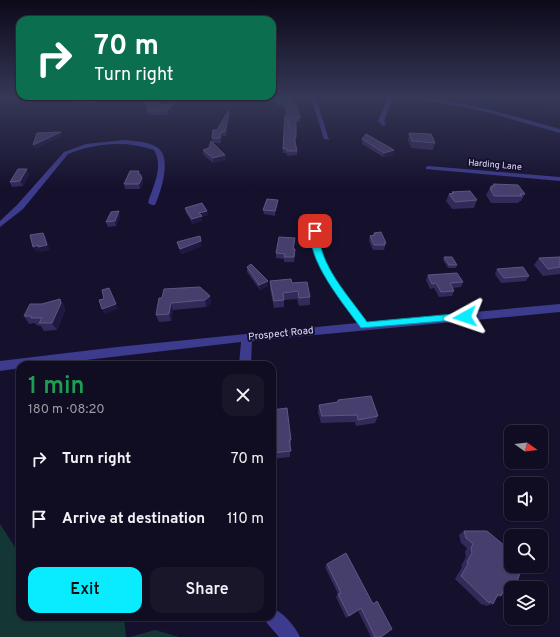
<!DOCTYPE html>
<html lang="en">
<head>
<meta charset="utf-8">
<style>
  body { margin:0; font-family:Overpass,sans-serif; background:#19162a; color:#f1f3f6; height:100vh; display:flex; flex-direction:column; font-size:15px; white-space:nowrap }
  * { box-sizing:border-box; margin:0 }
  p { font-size:13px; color:#9c9ca5 }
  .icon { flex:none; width:22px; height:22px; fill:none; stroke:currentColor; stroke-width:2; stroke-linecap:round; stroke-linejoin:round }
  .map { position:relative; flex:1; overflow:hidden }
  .drawer { position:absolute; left:16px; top:361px; width:260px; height:260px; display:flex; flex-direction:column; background:#100d22; border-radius:12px; box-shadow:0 1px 3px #0004,0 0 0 1px #302d40 }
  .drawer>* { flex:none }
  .top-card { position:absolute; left:16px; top:16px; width:260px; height:84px; border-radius:12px; box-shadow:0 1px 3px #0004,0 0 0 1px #302d40; background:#0b6e4f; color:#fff; overflow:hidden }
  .needle { width:26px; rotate:104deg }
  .tools { position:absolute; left:504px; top:425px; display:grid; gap:8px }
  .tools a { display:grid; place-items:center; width:44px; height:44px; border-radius:8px; background:#100d22; box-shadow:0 1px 3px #0004,0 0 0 1px #302d40; font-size:20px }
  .pin { position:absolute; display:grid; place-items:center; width:34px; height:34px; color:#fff; margin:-17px; border-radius:8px; box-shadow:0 2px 6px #0006 }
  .me { position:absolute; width:44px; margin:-22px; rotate:265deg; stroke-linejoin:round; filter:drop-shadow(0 0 3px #0008) }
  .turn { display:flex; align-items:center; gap:14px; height:84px; padding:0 12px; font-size:18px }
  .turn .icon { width:52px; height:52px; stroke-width:2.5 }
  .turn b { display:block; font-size:28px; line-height:34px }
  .round { display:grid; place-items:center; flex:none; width:42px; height:42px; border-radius:12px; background:#19162a }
  .overview { display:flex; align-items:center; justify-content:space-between; height:68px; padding:0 12px }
  h1 { font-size:24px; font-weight:600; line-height:30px; color:#1e9e55 }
  .action { display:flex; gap:8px; margin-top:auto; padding:8px 12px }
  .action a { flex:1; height:46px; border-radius:12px; background:#09ecff; color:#111; font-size:16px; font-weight:600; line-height:46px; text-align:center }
  .action a+a { background:#19162a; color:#f1f3f6 }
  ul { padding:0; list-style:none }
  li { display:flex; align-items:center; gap:12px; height:60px; padding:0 12px }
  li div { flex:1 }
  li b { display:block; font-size:15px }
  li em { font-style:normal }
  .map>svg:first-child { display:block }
</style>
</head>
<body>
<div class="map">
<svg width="560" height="637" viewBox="0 0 560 637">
  <rect width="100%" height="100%" fill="#15112d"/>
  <g fill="#143735">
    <path d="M0,524l20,31v62h104l2,20h-126z"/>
    <path d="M155,630l24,7h-49z"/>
  </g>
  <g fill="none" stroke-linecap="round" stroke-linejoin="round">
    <path stroke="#0c2751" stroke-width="1.5" d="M522,98l38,10"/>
    <g fill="#3d3b8d" fill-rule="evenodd">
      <path d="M311,98h5l13,42 -5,-1z"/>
      <path d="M388,98h5l-9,23 2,3 -3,2 -5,-5z"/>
      <path d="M413,98c46,0 102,19 147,31v4l-77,-22z"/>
      <path d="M124,140c10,1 25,1 34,8 14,10 3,44 -3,57h-3l-4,-2c5,-17 16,-36 6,-53 -28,-10 -59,-7 -86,4l-45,55 -23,18v-6l17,-16 47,-53 22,-8z"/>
      <path d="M428,166l132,11v4l-134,-12v-2z"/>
      <path d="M312,229h6c3,8 2,19 5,28 11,24 28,44 44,65l193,-18v8l-308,29 -1,24h-12l2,-23 -198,23h-23v3l-20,3v-10l117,-14 240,-24c-14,-19 -55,-70 -45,-94z"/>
      <path d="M272,608c11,4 23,18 28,29h-21l-13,-15 -2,-5h8z"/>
    </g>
  </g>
  <g fill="#332a5a">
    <path d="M75,98h26l-7,5 -18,-1z"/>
    <path d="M143,98h10l6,7 14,-1v4l-5,7h-20l-1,-4 1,-4z"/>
    <path d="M271,98h19l10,20v4h-4v20h-1l2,9v4l-10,1 -1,-3h-3l2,-38 3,7 -3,-14 -8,-1z"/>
    <path d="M230,116l-4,20h-4l-1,7h-8l12,12 1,5 -13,3 -10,-9v-4l6,-2 3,-6v-4l5,-8z"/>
    <path d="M409,133l26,10 -2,7 -22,-2 -3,-8z"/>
    <path d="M362,139l31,16 -10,2 -21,-13z"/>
    <path d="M29,174l-6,12 -11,1 -2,-5z"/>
    <path d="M140,174l3,9 -3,6h-15l-1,-5z"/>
    <path d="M493,184l32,10 -4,7h-1l-2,2h-27l-5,-8 5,-9h2z"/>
    <path d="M452,192l25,8 -3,8 -22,1 -6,-8 3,-7 3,-1z"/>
    <path d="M278,205l-3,11 -11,-2 -1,-4z"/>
    <path d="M185,208l22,3 1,4 -6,2v4l-9,3 -7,-11z"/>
    <path d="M120,216l-4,10 -8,1 -2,-5z"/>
    <path d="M374,233l12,10 -2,7h-11l-4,-9 1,-5 3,-1z"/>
    <path d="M295,238l-1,11h1v5l-1,8h-10v-3l-8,-1v-5z"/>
    <path d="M177,242l25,4 -20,8 -4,-7z"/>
    <path d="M444,257l13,8 -1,3h-8l-5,-8z"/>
    <path d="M560,257v17l-17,2 -9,-11 5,-7z"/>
    <path d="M247,267l21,14v5l-8,4 -13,-18z"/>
    <path d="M497,269l32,7 -3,5 -25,2 -6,-9z"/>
    <path d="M428,275l35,7 -2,5 -8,1 1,3 -2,5 -13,1 -5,-9 -4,1 -4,-9z"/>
    <path d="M270,281l22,2 18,14v8l-11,1 -2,-7 -13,1v7l-10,1 -4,-19z"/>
    <path d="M210,296l1,7 -5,4 -33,3 -2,11 -12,1 -3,-7 3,-17z"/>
    <path d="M60,299l4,7 1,4 -8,20 -13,1 -3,-5 -5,-1 -1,-2 -6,1 -5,-8 18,-12z"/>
    <path d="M338,400l40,16 -3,7 -19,3 -1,-4 -34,1 -3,-11 1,-7 18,-3z"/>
    <path d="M272,410l19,30v6h-1v11l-18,2z"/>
    <path d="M464,531l46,26 5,30 -4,1v1l-4,1 -2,-2 -4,8 -6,2 -2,6 -8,2 -1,-2 -2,1 -27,-26 7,-12 -1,-1 5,-9 -1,-5 2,-4 -6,-5 -2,-8z"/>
    <path d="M346,553l35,84h-10l-13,-26 -12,7 -10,-21 2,-3 -13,-27 2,-3z"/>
  </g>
  <g fill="#1f1841">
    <path d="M94,98h7l-7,5 -1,-4z"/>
    <path d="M173,104v4l-5,7 -1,-4z"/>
    <path d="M229,112l1,4 -4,20 -1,-4z"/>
    <path d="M61,132l1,4 -27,13 -2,-4z"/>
    <path d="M221,132l1,4 -1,7 -1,-5z"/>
    <path d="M394,150l-1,5 -10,2 1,-4z"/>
    <path d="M225,155l1,5 -13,3v-5z"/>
    <path d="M27,169l2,5 -6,12 -3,-5z"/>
    <path d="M142,178l1,5 -3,6 -1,-5z"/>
    <path d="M278,200v5l-3,11v-5z"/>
    <path d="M119,211l1,5 -4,10 -1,-5z"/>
    <path d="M207,211l1,4 -6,2v4l-9,3 -1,-5 7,-6z"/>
    <path d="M43,233l3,4 4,13 -9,2 -1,-1 -4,1 -3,-5z"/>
    <path d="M201,241l1,5 -20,8 -2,-5z"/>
    <path d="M268,281v5l-8,4 -1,-5z"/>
    <path d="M111,293l7,16 -13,5 -3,-5z"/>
    <path d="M210,296l1,7 -5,4 -1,-7z"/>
    <path d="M60,299l4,7 1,4 -8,20 -5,-7z"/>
    <path d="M171,303l2,7 -2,11 -2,-7z"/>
  </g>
  <g fill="#463e6c" stroke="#5e5783">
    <path d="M81,98h13l-1,1z"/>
    <path d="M144,98h9l6,7 14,-1 -6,7h-20l2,-5z"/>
    <path d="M274,98h16l7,9 3,11h-4v19h-2l3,14h-10l-1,-3 -3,1 2,-34 5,14 -5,-25 -8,-1z"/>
    <path d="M228,111l1,1 -4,20h-4l-1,6h-8l1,-8h4z"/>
    <path d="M61,132l-28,13 4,-12z"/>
    <path d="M409,133l22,1 4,9 -23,-2z"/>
    <path d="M366,134l28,16 -10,3 -22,-14z"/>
    <path d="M211,141l14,14 -12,3 -10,-8 6,-2z"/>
    <path d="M18,169h9l-7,12 -10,1z"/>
    <path d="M130,171h9l-1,3h2l2,4 -3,6h-15z"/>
    <path d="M493,184l25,1 7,9h-5l2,2h-28l-4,-8h2l-1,-2h4z"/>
    <path d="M470,191l7,9 -22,2 -6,-8 5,-1 -2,-1z"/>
    <path d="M267,199l11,1 -3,11 -12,-1z"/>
    <path d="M202,203l5,8 -8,2 3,3 -10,3 -7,-11z"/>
    <path d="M119,211l-4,10 -9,1 5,-10z"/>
    <path d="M381,232l5,11h-2l1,2h-11l-4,-9 5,-1 -1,-2z"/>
    <path d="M43,233l4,12 -9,2v-2l-5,2 -3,-12z"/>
    <path d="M200,236l1,5 -21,8 -3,-7z"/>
    <path d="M279,237l16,1 -2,11h2l-1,8h-10l1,-3 -9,-1z"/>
    <path d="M444,257h8l5,8h-8z"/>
    <path d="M560,257v10l-12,2 -9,-11z"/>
    <path d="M251,264l17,17 -9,4 -12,-18z"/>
    <path d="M523,267l6,9 -25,2 -7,-9z"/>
    <path d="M457,273l6,9 -13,1 4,8 -13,1 -5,-9 -4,1 -4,-9z"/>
    <path d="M291,279l1,4 15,-1 3,15 -11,1 -1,-7 -15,2 1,7 -10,1 -4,-20z"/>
    <path d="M200,287l10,9 -5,4 -34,3 -2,11 -13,1 3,-17h3l2,-9z"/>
    <path d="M109,288l7,16 -14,5 -3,-9 5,-1 -2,-9z"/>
    <path d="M60,299l1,4 -9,20h-13l3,-5h-11v-2h-7l6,-12h12z"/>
    <path d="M371,396l7,20 -20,4 -1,-5 -35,1 -3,-11 19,-3v-2z"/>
    <path d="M287,408l4,32h-2l2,11 -19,2v-32h1l-1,-11z"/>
    <path d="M464,531h23l24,20v3l-1,3 1,1v8h10l1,2 -7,19 -7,-5 -7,14 -3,-2 -5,10 -3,-3 -1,2 -28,-27 7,-12 -1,-2 5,-9 -1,-5 2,-4 -7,-6z"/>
    <path d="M346,553l27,51 4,-3 15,28 -11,8h-6l-14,-29 -12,8 -11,-22 3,-1 -14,-29z"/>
  </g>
  <linearGradient id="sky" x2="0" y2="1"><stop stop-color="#0c0919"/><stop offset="0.52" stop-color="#353857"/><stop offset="1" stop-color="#353857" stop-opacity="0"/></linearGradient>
  <rect width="560" height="187" fill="url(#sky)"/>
  <path fill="#09ecff" stroke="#0699a6" d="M313,229l6,2c-1,33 29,64 48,91l98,-9 4,4 -1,2 -107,9c-15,-21 -59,-73 -48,-99z"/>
  <g text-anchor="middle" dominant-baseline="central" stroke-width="4" stroke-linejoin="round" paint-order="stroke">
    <g font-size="9" fill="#e0ddff" stroke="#15112d">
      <text transform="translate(495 165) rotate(5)">Harding Lane</text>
    </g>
    <g font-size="10" fill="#e0ddff" stroke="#15112d">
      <text transform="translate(281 334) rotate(-6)">Prospect Road</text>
    </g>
  </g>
</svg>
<div class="tools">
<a><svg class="needle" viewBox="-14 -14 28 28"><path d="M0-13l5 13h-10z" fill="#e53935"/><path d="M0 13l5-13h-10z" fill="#9c9ca5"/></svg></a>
<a><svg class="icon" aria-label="sound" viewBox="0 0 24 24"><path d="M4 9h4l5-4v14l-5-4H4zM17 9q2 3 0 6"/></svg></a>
<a><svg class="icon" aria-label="search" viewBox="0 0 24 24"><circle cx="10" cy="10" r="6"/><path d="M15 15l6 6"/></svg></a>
<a><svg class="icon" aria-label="layers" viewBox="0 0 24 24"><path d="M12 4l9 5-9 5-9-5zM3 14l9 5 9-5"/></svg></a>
</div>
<div class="pin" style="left:315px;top:231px;background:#d93025"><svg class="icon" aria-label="arrive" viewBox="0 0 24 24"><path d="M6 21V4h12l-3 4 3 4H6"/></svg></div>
<svg class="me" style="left:465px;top:317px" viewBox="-20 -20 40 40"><path d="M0-17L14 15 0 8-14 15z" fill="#09ecff" stroke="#fff" stroke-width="4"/></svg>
<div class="top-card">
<div class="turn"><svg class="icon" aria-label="right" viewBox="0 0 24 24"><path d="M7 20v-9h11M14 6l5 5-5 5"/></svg><div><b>70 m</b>Turn right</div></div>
</div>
<section class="drawer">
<div class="overview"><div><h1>1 min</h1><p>180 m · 08:20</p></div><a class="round"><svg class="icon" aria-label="close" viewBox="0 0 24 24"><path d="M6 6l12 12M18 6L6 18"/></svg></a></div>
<ul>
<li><svg class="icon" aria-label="right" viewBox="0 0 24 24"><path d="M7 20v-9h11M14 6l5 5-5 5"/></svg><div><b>Turn right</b></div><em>70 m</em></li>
<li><svg class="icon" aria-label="arrive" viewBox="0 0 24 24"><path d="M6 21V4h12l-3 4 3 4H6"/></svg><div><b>Arrive at destination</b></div><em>110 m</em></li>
</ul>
<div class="action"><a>Exit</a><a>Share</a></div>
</section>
</div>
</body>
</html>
